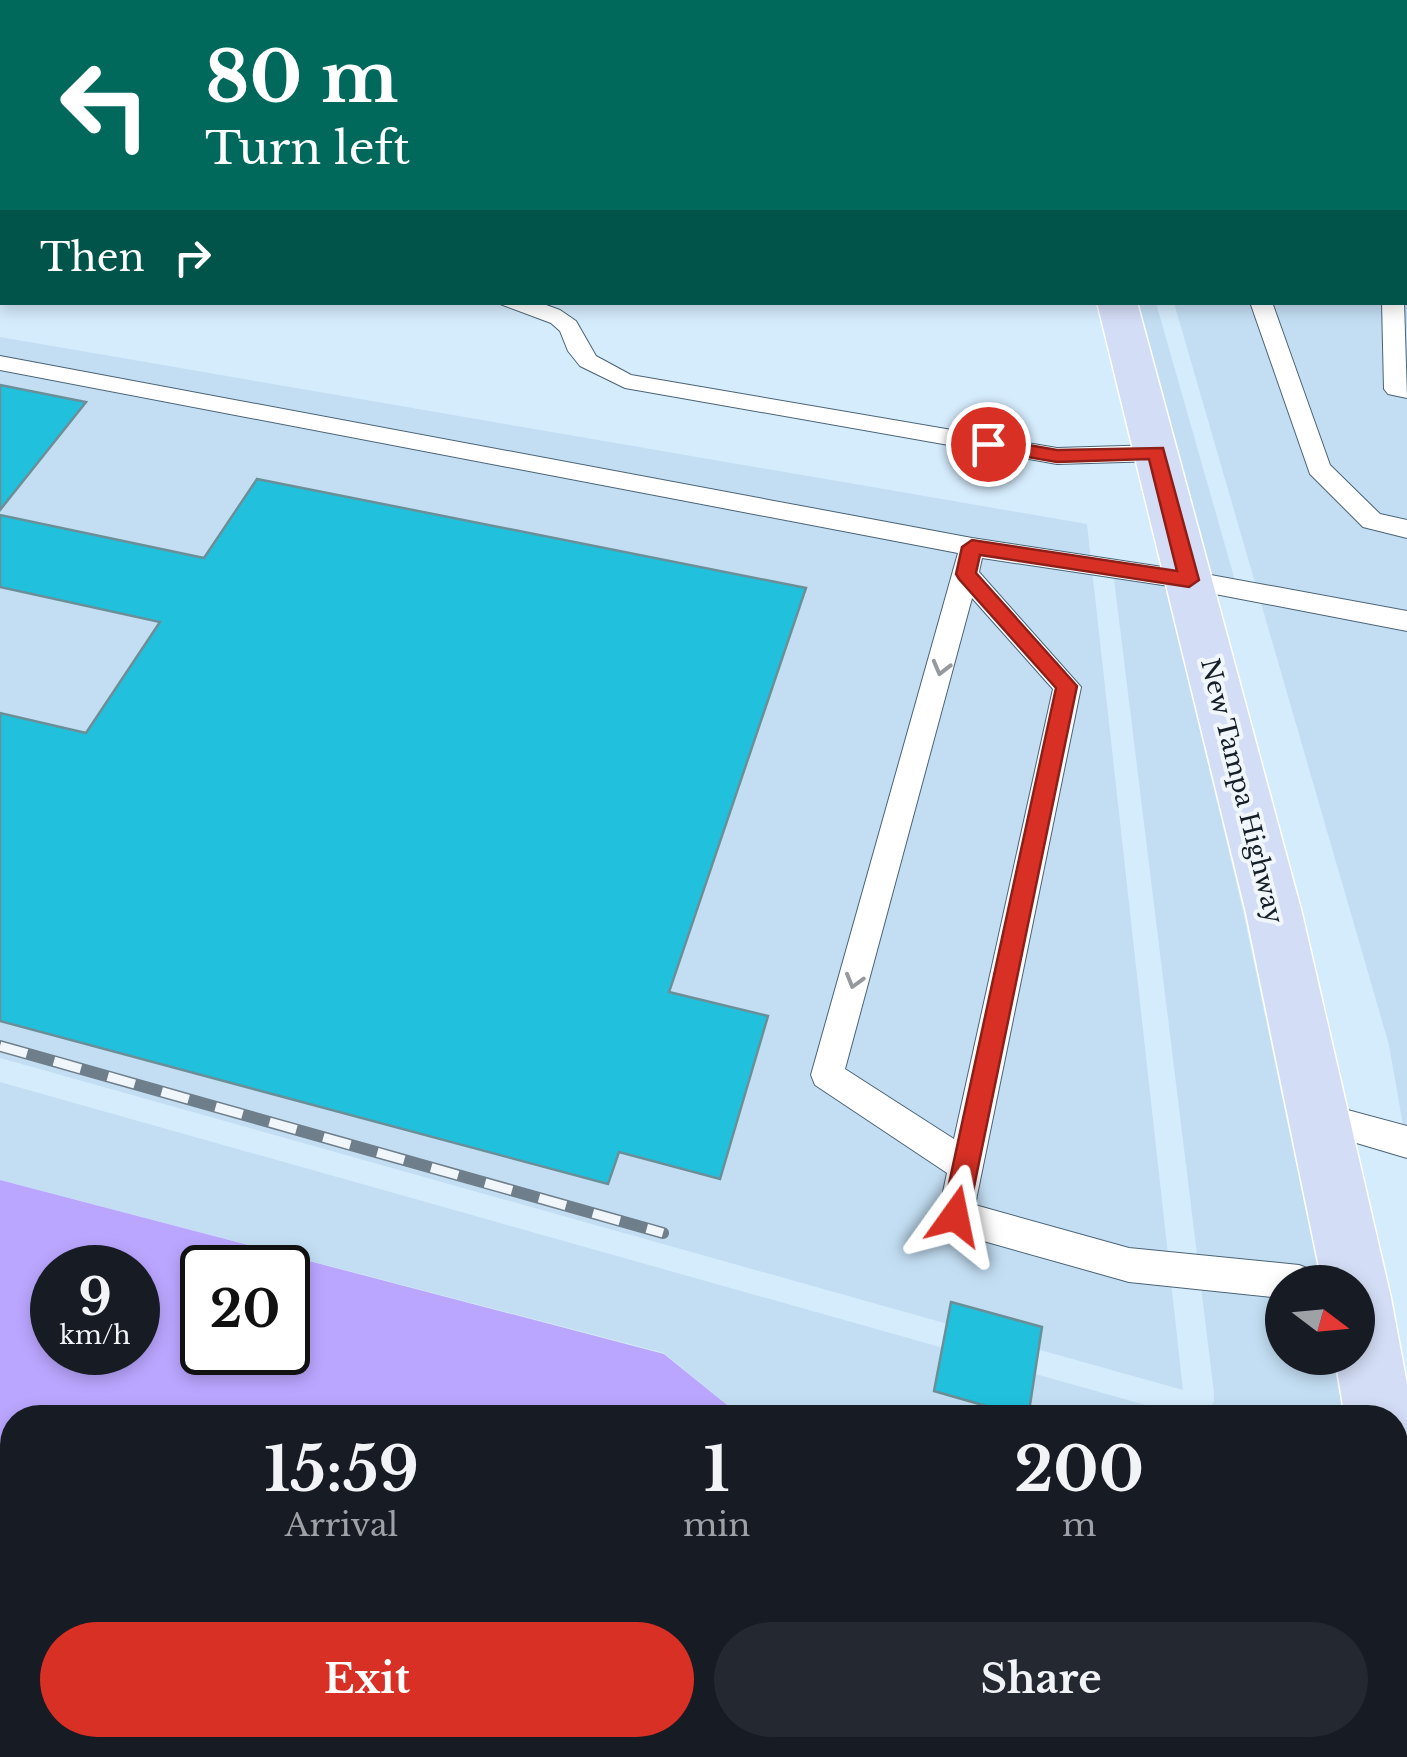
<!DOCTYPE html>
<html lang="en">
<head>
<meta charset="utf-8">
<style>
  body { margin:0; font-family:"Libre Baskerville",serif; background:#242831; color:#f1f3f6; height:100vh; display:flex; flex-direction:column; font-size:38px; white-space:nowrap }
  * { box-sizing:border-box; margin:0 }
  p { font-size:32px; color:#9ea1a6 }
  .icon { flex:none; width:55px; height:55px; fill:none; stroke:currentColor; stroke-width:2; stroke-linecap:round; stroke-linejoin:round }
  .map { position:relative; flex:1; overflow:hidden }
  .side { position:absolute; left:0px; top:1405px; width:1408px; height:352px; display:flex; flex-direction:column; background:#171b24; border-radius:40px 40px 0 0; box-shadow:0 5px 15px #0003 }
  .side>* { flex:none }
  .guide { position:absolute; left:0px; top:0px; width:1408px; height:305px; box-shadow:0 5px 15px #0003; background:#00695c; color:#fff; overflow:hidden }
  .needle { width:65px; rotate:106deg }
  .buttons { position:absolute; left:1265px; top:1265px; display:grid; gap:20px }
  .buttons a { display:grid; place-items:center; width:110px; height:110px; border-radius:50%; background:#171b24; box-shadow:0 5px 15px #0003; font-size:50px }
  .speed { position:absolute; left:30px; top:1245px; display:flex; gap:20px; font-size:50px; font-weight:700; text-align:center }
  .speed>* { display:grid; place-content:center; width:130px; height:130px; border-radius:50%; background:#171b24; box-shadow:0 5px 15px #0003; line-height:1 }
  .speed small { font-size:25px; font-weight:400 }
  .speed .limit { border:5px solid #111; border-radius:15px; background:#fff; color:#111 }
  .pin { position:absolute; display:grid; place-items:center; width:85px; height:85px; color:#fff; margin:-42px; border:5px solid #fff; border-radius:50%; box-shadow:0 2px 10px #0007 }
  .me { position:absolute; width:110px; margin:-55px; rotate:12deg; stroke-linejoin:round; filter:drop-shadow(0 0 8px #0008) }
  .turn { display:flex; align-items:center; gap:35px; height:210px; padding:0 40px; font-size:45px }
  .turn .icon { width:130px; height:130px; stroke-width:2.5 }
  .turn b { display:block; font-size:70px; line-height:85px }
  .then { display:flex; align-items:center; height:95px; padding:0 40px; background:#0003; gap:20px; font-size:38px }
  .eta { display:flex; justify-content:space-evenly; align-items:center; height:170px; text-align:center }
  .eta b { font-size:60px; font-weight:700; line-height:70px }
  .action { display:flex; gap:20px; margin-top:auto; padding:20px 40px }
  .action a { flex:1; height:115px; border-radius:60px; background:#d93025; color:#fff; font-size:40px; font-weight:700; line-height:115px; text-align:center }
  .action a+a { background:#242831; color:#f1f3f6 }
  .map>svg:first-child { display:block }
</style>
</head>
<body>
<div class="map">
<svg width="1407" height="1757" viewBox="0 0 1407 1757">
  <rect width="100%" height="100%" fill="#d5ecfd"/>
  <g fill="#c3def3">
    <path d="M1083,0h324v1148l-18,-103 -215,-742 231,-1v-300z"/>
    <path d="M1138,303h18l82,288 -24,-9z"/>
    <path d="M0,337l1087,187 96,866 -1183,-332z"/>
    <path d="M1113,571l51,9 79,331 78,371h-39v76h51l11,59h-154l15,-3 9,-12v-9z"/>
    <path d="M0,1082l1188,335h-446l-78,-64 -664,-173z"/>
    <path d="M0,1688h12v57h176l31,12h-219z"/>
    <path d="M1395,1732l4,25h-384l-2,-12h382z"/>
  </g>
  <g fill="#bba6ff" fill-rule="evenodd">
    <path d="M0,1180l664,174 78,63 -730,1v270h-12zM52,1268h86v84h-86zM202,1268h86v84h-86z"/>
    <path d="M188,1745h825l2,12h-796z"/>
  </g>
  <g fill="#21c1de" stroke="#6b8f98" stroke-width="2.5">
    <path d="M0,385l86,17 -86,108z"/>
    <path d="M257,479l549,109 -137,404 99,24 -48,163 -101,-27 -11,32 -608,-163v-308l86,20 74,-111 -160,-35v-72l204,43z"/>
    <path d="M951,1302l91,25 -14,91 -94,-27z"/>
  </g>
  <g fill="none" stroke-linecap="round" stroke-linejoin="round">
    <defs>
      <g id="service">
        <path d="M472,0h25l1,2h-24z"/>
        <rect x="1405" y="88" width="2" height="12"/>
        <rect x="1405" y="128" width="2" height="12"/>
        <rect x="0" y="130" width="2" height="12"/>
        <rect x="0" y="220" width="2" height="12"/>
        <rect x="1405" y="246" width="2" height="12"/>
        <path d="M495,302h43l22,8 16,11 20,35 35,19 426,73 100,-3 12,8 -12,8 -100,3 -432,-76 -45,-22 -12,-15 -8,-20 -9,-8z"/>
        <path d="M1250,302h22l58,163 50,49 27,6v18l-44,-11 -53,-53z"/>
        <path d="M1382,302h22l3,96 -19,-4 -4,-5z"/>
        <path d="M0,356l972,182 217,33 218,40v20l-218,-42 -207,-31 -3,14 102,115 -106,518 154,43 170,17 13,5 5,12h-35v16l-153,-16 -174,-49 -12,-5 -5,-12 9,-43 -132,-88 -4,-10 147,-522 -958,-183zM972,598l81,91 -99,450 -109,-70z"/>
        <path d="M1318,1102l89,24v32l-101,-30 -5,-11 5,-11z"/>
      </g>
      <g id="primary">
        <path d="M1020,0h32l1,2h-32z"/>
        <path d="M1097,302h40l165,611 89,385 16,86v49l-4,9 -8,4v-28h-50l-10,-60h23v-76h-36l-76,-369z"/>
        <path d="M1395,1469l12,5v132l-12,-5z"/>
      </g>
    </defs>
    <use href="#service" stroke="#4a6375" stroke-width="2"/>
    <use href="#primary" stroke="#fff" stroke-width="3"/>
    <use href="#service" fill="#fff" fill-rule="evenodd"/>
    <use href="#primary" fill="#d3ddf5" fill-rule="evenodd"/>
    <defs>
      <path id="rail" d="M0,1046l663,187"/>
    </defs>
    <use href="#rail" stroke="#6e7e8a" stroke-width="12"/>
    <use href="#rail" stroke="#f1f6fb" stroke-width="9" stroke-dasharray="28" stroke-linecap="butt"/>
  </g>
  <defs><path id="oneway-chevron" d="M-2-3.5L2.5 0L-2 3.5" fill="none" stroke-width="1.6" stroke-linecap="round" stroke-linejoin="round" transform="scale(2.5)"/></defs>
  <g stroke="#969a9e">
    <use href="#oneway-chevron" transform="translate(941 668) rotate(105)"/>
    <use href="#oneway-chevron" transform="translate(854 981) rotate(106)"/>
  </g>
  <path fill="#d93025" stroke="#8d1f18" stroke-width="2.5" d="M988,438l69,12 106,-2 36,132 -10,7 -209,-32 -4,18 101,113 -109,530 -4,9 -9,4 -9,-4 -4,-9 114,-528 -97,-109 -3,-5 6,-27 10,-7 205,31 -28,-112 -92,3 -76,-13v-9z"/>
  <g text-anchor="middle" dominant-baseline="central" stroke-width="8" stroke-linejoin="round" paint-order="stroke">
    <g font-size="25" fill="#151f27" stroke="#f1f6fb">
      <text transform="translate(1242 791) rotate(76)">New Tampa Highway</text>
    </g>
  </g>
</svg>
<div class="buttons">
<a><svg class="needle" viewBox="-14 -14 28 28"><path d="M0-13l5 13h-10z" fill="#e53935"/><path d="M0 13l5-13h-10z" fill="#9ea1a6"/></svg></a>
</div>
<div class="speed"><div>9<small>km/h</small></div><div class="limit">20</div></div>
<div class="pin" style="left:988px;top:444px;background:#d93025"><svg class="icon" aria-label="arrive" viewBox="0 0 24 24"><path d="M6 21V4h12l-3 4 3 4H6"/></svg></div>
<svg class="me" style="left:955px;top:1216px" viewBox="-20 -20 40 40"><path d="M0-17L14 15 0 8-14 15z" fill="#d93025" stroke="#fff" stroke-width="4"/></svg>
<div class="guide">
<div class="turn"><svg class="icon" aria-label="left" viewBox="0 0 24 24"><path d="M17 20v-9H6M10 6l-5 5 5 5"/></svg><div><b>80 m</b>Turn left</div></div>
<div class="then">Then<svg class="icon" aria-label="right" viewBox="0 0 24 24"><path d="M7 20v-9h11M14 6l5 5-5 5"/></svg></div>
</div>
<section class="side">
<div class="eta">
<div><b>15:59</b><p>Arrival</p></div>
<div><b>1</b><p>min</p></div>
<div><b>200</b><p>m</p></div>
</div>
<div class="action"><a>Exit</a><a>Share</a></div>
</section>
</div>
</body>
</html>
